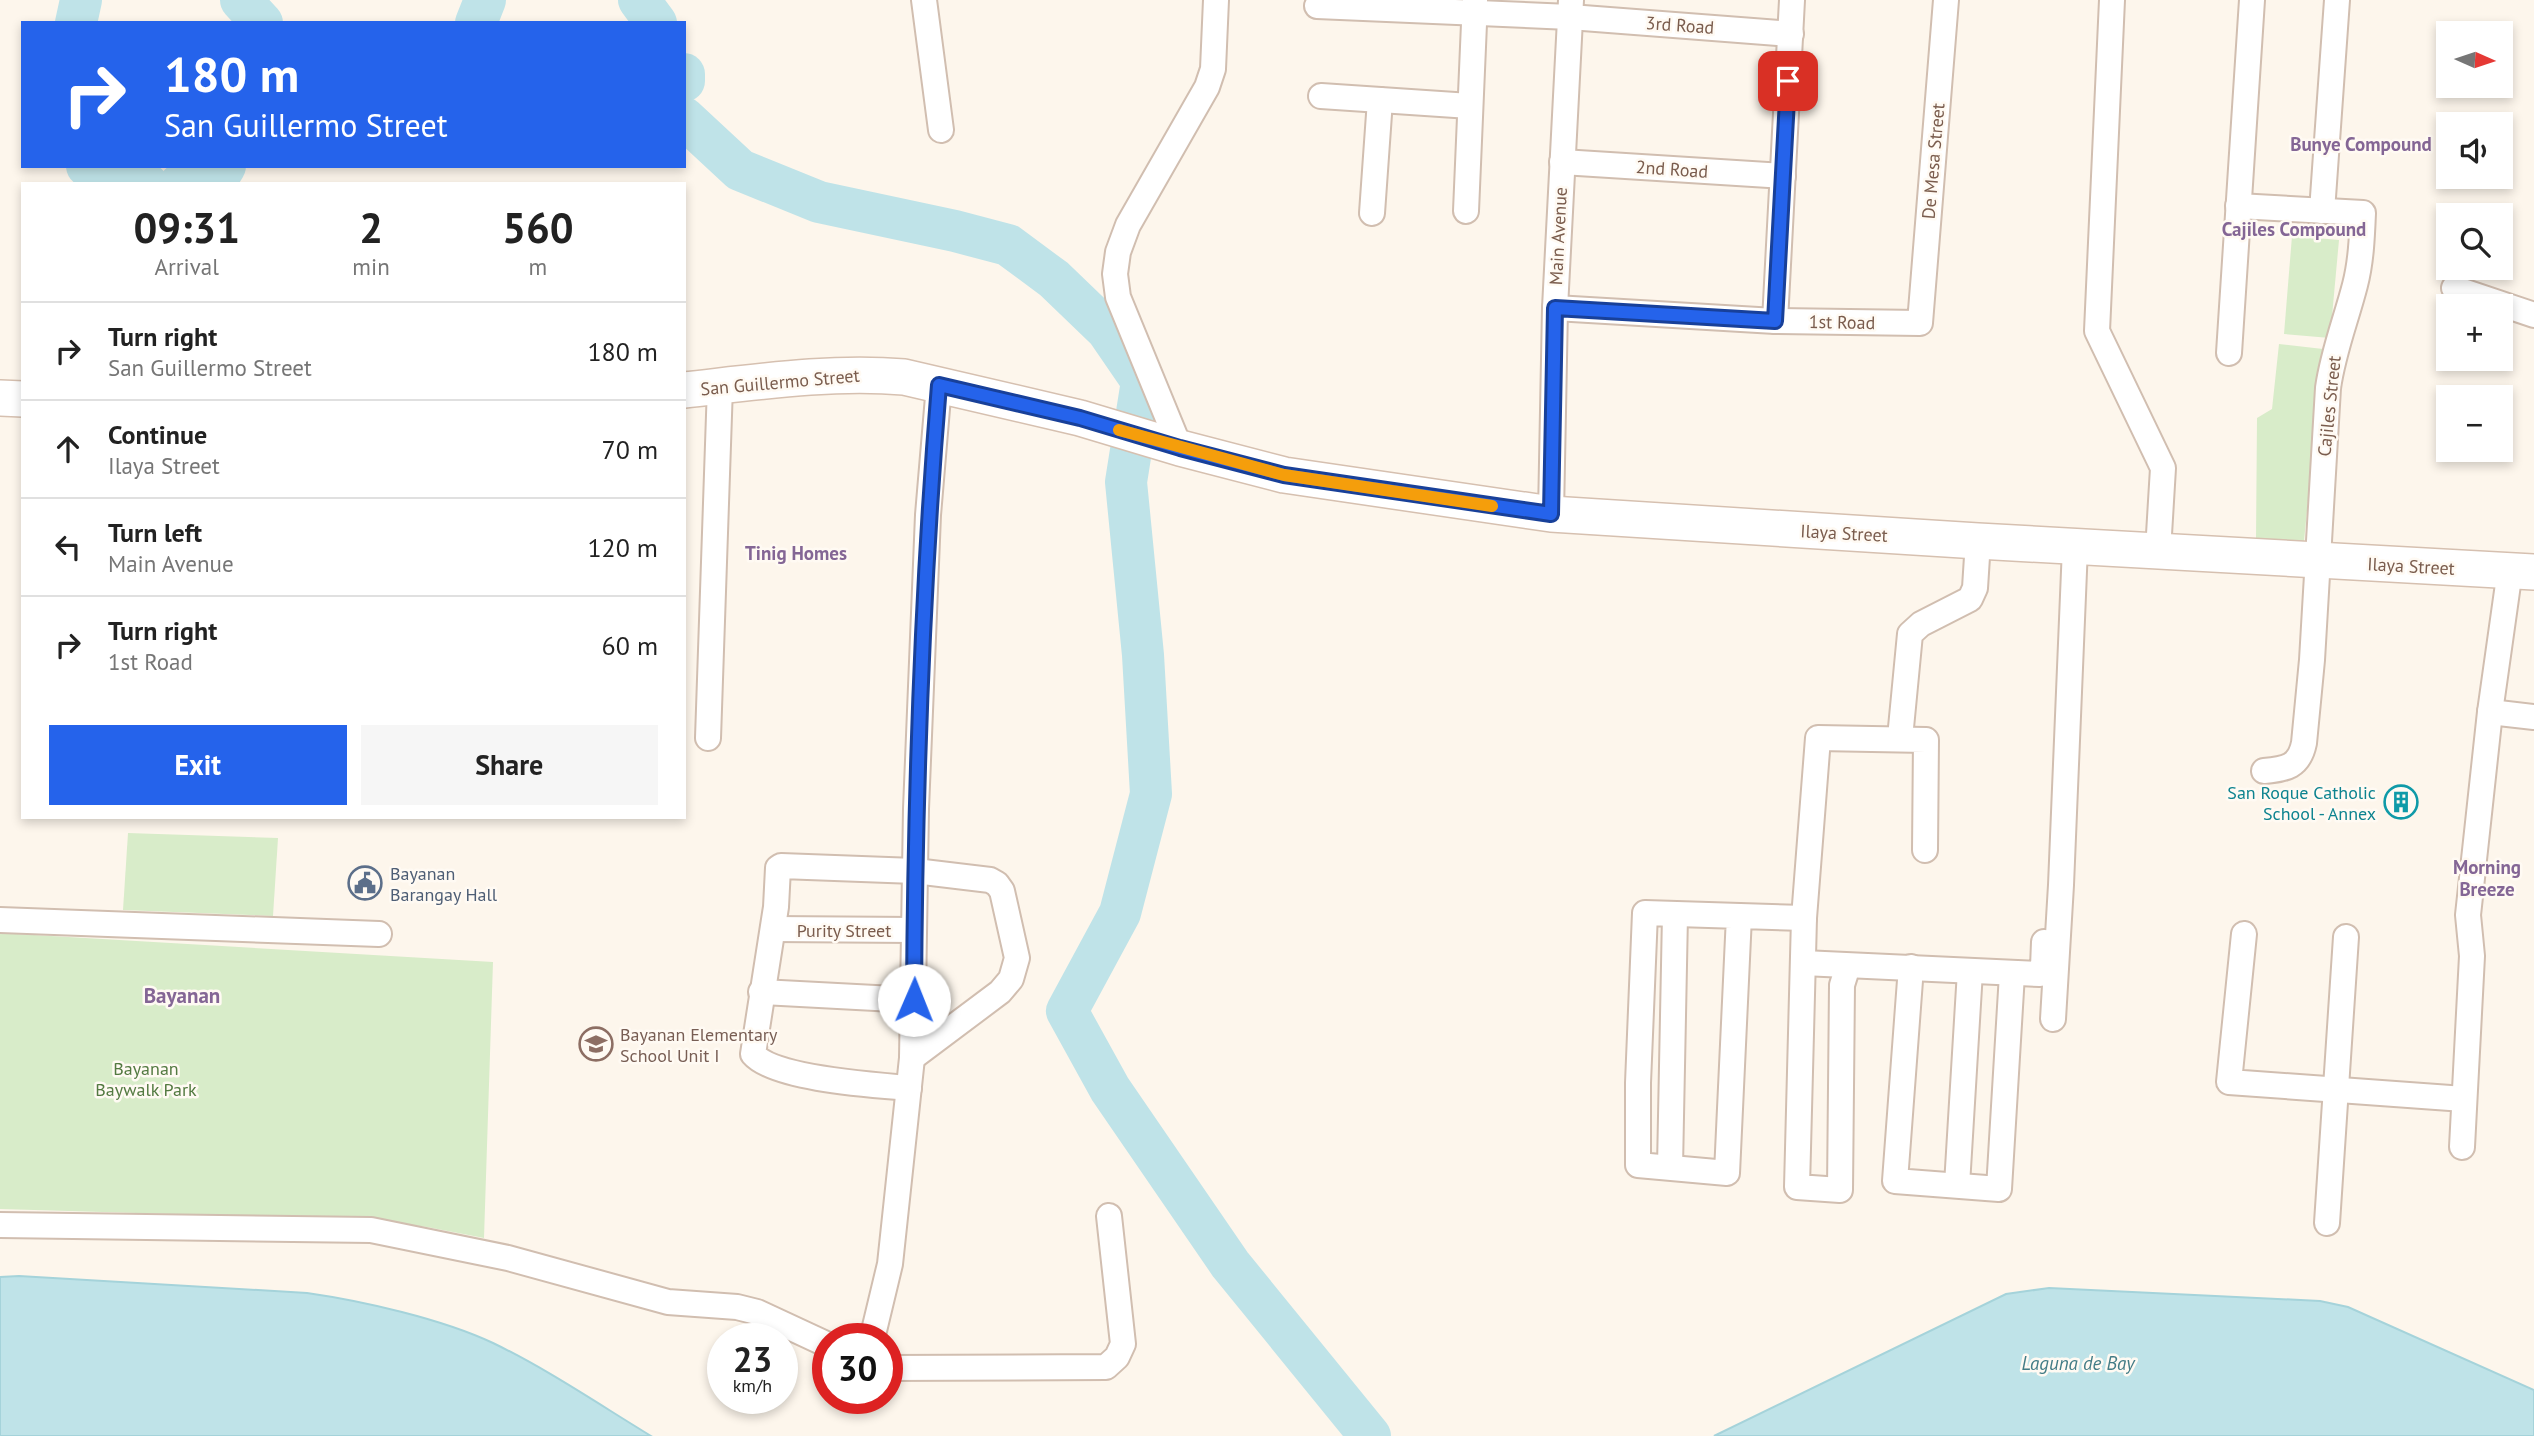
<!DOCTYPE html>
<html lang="en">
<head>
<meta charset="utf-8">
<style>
  body { margin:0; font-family:"PT Sans",sans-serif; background:#f6f6f6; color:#222; height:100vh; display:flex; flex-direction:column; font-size:26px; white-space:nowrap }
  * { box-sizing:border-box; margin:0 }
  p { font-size:23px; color:#767676 }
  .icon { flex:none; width:38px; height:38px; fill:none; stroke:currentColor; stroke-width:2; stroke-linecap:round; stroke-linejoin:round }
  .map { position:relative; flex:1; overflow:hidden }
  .drawer { position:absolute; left:21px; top:182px; width:665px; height:637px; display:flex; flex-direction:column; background:#fff; border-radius:0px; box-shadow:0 4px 10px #0003 }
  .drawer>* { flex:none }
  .hud { position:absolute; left:21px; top:21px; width:665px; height:147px; border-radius:0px; box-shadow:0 4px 10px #0003; background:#2563eb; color:#fff; overflow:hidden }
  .needle { width:46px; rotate:93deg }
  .controls { position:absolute; left:2436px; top:21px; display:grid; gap:14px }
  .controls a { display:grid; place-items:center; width:77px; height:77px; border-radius:0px; background:#fff; box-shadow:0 4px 10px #0003; font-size:35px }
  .speed { position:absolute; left:707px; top:1323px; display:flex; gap:14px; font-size:35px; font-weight:700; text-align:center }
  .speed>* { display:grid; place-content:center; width:91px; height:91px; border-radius:50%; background:#fff; box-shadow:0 4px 10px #0003; line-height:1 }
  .speed small { font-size:18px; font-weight:400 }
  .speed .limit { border:10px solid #d22; background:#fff; color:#111 }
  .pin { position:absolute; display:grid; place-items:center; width:60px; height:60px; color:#fff; margin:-30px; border-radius:14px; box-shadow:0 4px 10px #0006 }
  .me { position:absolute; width:77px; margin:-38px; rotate:1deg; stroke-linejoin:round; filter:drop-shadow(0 0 5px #0008) }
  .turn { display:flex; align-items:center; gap:24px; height:147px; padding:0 28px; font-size:32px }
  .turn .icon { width:91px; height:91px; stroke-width:2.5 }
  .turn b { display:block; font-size:49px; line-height:60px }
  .eta { display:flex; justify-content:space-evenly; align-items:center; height:119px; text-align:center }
  .eta b { font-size:42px; font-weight:700; line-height:49px }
  .primary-button { display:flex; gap:14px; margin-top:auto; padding:14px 28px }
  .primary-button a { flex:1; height:80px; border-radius:0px; background:#2563eb; color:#fff; font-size:28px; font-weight:700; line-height:80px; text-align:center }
  .primary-button a+a { background:#f6f6f6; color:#222 }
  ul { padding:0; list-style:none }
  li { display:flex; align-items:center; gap:21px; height:98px; padding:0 28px; border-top:2px solid #e0e0e0 }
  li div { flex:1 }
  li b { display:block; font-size:26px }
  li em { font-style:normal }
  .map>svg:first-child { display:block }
</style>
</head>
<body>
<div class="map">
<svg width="2534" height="1436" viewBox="0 0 2534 1436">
  <rect width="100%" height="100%" fill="#fdf6ec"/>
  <g fill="#d8ecc9">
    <path d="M2292,236l47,4 -9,98 -46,-4z"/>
    <path d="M2279,344l44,5 -19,192 -48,-1 1,-122 15,-9z"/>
    <path d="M128,833l150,5 -5,78 -150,-6z"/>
    <path d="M0,933l493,29 -9,276 -57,-11 -56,-7 -371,-11z"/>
  </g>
  <g fill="#bfe3e8" stroke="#a5d3da" stroke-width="2">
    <path d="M19,1276l288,17c56,8 135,26 186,50 54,26 107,62 158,93h-651v-159z"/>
    <path d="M2049,1288l271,13 28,6 186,83v46h-820l292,-142z"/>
  </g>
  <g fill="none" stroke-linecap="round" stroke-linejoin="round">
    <g stroke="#bfe3e8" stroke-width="42">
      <path d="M241,0l21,23"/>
      <path d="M639,0l17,23"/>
      <path d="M76,23l5,-23"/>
      <path d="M476,23l9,-23"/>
      <path d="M684,74v7"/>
      <path d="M684,118l56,52 79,32 136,29 53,14 46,34 53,51 35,51 -16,101 17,173 8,139 -31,119 -53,98 43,78 120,175 140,172"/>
      <path d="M87,166l60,18"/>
      <path d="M180,184l40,-10 5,-8"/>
    </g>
    <defs>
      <g id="minor">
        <path d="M924,0l17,130"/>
        <path d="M2112,0l-15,331 66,137 -5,83"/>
        <path d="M1317,6l253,11 221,17"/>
        <path d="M1321,96l149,10"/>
        <path d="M1562,162l221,14"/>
        <path d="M2238,206l125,7c-1,24 -2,49 -8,72 -9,35 -22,67 -27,103l-16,272 -8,83c-5,24 -18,26 -40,28"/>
        <path d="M1466,211l9,-211"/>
        <path d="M2322,211l15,-211"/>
        <path d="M1372,213l8,-113"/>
        <path d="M2454,288l80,27"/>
        <path d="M1555,308l220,13 145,2 26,-323"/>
        <path d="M1775,321l17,-321"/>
        <path d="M2229,353l23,-353"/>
        <path d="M1180,448l-62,-151 -3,-23 3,-22 10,-27 79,-138 6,-18 3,-69"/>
        <path d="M1551,514l4,-206 16,-308"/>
        <path d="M2490,712l44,5"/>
        <path d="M708,738l12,-352"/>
        <path d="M1900,738l10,-104 11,-10 49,-25 5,-11 3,-47"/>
        <path d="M1739,916l-12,257 -89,-8v-82l7,-170 159,5"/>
        <path d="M0,920l379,14"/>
        <path d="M773,929l141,1"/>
        <path d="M2244,934l-15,148 235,17"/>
        <path d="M1803,963l237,11 3,-7 1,-25"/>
        <path d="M1848,966l-6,19 -2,205 -43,-3 7,-269 14,-180 108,2 -1,110"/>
        <path d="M1911,967l-16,214 104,8 13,-215"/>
        <path d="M761,992l152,8"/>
        <path d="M2053,1019l8,-134 14,-338"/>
        <path d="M909,1088c-34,-3 -135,-9 -156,-34l23,-147 2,-39 3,-2 134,5 75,9 7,4 5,7 15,67 -6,21 -11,13 -88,66"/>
        <path d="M2462,1147l10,-191 -4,-41 22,-203 20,-142"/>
        <path d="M1670,1167l5,-252"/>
        <path d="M1957,1185l13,-214"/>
        <path d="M2327,1223l19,-286"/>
        <path d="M0,1225l371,5 137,28 160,44 69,5 20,5 71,33"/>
        <path d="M872,1339l18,-75 22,-206 4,-249 12,-294 11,-130"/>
        <path d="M887,1368l219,-1 11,-10 6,-13 -14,-128"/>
      </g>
      <g id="secondary">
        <path d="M684,390c73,-8 146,-19 220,-13l176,41 100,30 104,27 267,39 427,27 556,31"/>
        <path d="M0,398l23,1"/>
      </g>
    </defs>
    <use href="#minor" stroke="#d1beb0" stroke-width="28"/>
    <use href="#secondary" stroke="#d6c0b0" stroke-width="38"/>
    <use href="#minor" stroke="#fff" stroke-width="24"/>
    <use href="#secondary" stroke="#fff" stroke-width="35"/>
  </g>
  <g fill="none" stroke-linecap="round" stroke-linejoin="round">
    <defs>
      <path id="route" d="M914,1000c1,-205 8,-410 25,-615l141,33 100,30 104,27 267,39 4,-206 220,13 13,-240"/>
    </defs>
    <use href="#route" stroke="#184099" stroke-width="18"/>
    <use href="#route" stroke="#2563eb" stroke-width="12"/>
    <path stroke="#f59e0b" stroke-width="12" d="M1119,430l165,45 208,31"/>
  </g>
  <defs>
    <symbol id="building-ring" viewBox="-11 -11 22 22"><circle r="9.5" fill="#fffaf3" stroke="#0f9aa8" stroke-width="1.5"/><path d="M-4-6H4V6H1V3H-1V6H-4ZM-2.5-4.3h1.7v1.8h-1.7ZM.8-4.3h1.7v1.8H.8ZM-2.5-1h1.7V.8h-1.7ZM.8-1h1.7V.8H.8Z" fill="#0f9aa8"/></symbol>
    <symbol id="civic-ring" viewBox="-11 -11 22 22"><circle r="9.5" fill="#fffaf3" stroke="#5c6f8a" stroke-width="1.5"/><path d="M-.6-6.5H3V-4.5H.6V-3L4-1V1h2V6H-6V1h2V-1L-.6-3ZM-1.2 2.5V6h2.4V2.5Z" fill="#5c6f8a"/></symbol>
    <symbol id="school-ring" viewBox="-11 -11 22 22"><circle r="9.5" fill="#fffaf3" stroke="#8d6e63" stroke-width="1.5"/><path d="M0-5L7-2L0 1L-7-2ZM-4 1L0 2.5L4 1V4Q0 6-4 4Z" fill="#8d6e63"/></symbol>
  </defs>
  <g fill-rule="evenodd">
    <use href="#building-ring" x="2382" y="783" width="38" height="38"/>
    <use href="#civic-ring" x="346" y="864" width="38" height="38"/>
    <use href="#school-ring" x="577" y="1025" width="38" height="38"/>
  </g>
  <g text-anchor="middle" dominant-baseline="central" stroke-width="5" stroke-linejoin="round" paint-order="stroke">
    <g font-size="18" fill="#7a5c4d" stroke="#fffaf3">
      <text transform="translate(1680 25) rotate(4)">3rd Road</text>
      <text transform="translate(1933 161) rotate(-85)">De Mesa Street</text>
      <text transform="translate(1672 169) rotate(4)">2nd Road</text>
      <text transform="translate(1558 236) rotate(-87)">Main Avenue</text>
      <text transform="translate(1842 322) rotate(1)">1st Road</text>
      <text transform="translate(780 382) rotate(-5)">San Guillermo Street</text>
      <text transform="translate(2329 406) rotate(-84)">Cajiles Street</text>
      <text transform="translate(1844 533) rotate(3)">Ilaya Street</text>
      <text transform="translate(2411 566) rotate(3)">Ilaya Street</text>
      <text x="844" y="930">Purity Street</text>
    </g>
    <g font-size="18" fill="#0d838f" stroke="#fffaf3" text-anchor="end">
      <text x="2376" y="792">San Roque Catholic<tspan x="2376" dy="21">School - Annex</tspan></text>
    </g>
    <g font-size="18" fill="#4e5e75" stroke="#fffaf3" text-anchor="start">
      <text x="390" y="873">Bayanan<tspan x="390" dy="21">Barangay Hall</tspan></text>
    </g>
    <g font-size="18" fill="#785e54" stroke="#fffaf3" text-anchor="start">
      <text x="620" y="1034">Bayanan Elementary<tspan x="620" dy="21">School Unit I</tspan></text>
    </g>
    <g font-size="18" fill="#537a41" stroke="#fffaf3">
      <text x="146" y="1068">Bayanan<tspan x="146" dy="21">Baywalk Park</tspan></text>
    </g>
    <g font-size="19" font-weight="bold" fill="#846695" stroke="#fffaf3">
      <text x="2361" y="144">Bunye Compound</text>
      <text x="2294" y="229">Cajiles Compound</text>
      <text x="796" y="553">Tinig Homes</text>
      <text x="2487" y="867">Morning<tspan x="2487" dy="22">Breeze</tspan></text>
    </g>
    <g font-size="19" font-style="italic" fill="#437c86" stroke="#fffaf3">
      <text x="2078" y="1363">Laguna de Bay</text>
    </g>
    <g font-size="21" font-weight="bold" fill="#846695" stroke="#fffaf3">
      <text x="182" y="995">Bayanan</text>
    </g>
  </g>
</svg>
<div class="controls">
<a><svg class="needle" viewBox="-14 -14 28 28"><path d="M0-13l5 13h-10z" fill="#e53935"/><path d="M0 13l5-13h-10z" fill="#767676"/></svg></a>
<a><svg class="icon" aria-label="sound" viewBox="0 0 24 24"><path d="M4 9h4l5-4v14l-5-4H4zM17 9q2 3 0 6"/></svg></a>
<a><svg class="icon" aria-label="search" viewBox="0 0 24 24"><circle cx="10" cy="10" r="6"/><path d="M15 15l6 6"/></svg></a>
<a>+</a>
<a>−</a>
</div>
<div class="speed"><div>23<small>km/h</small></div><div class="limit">30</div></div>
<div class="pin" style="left:1788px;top:81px;background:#d93025"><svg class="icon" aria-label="arrive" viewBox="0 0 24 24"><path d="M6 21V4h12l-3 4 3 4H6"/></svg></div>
<svg class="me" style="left:914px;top:1000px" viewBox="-20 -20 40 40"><circle r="19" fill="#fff"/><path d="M0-13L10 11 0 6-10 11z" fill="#2563eb"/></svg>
<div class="hud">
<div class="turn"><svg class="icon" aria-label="right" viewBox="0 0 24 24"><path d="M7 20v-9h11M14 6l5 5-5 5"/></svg><div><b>180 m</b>San Guillermo Street</div></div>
</div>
<section class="drawer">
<div class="eta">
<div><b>09:31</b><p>Arrival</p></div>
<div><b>2</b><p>min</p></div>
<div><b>560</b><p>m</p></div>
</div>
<ul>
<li><svg class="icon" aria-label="right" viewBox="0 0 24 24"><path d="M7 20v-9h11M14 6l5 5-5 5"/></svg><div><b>Turn right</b><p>San Guillermo Street</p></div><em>180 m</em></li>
<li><svg class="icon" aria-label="ahead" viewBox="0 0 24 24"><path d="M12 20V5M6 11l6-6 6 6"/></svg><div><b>Continue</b><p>Ilaya Street</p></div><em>70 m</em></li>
<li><svg class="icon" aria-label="left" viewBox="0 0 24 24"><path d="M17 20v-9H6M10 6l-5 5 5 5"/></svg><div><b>Turn left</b><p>Main Avenue</p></div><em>120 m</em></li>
<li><svg class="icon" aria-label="right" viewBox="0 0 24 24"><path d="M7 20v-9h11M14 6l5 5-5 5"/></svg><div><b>Turn right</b><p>1st Road</p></div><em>60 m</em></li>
</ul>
<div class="primary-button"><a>Exit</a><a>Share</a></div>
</section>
</div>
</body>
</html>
